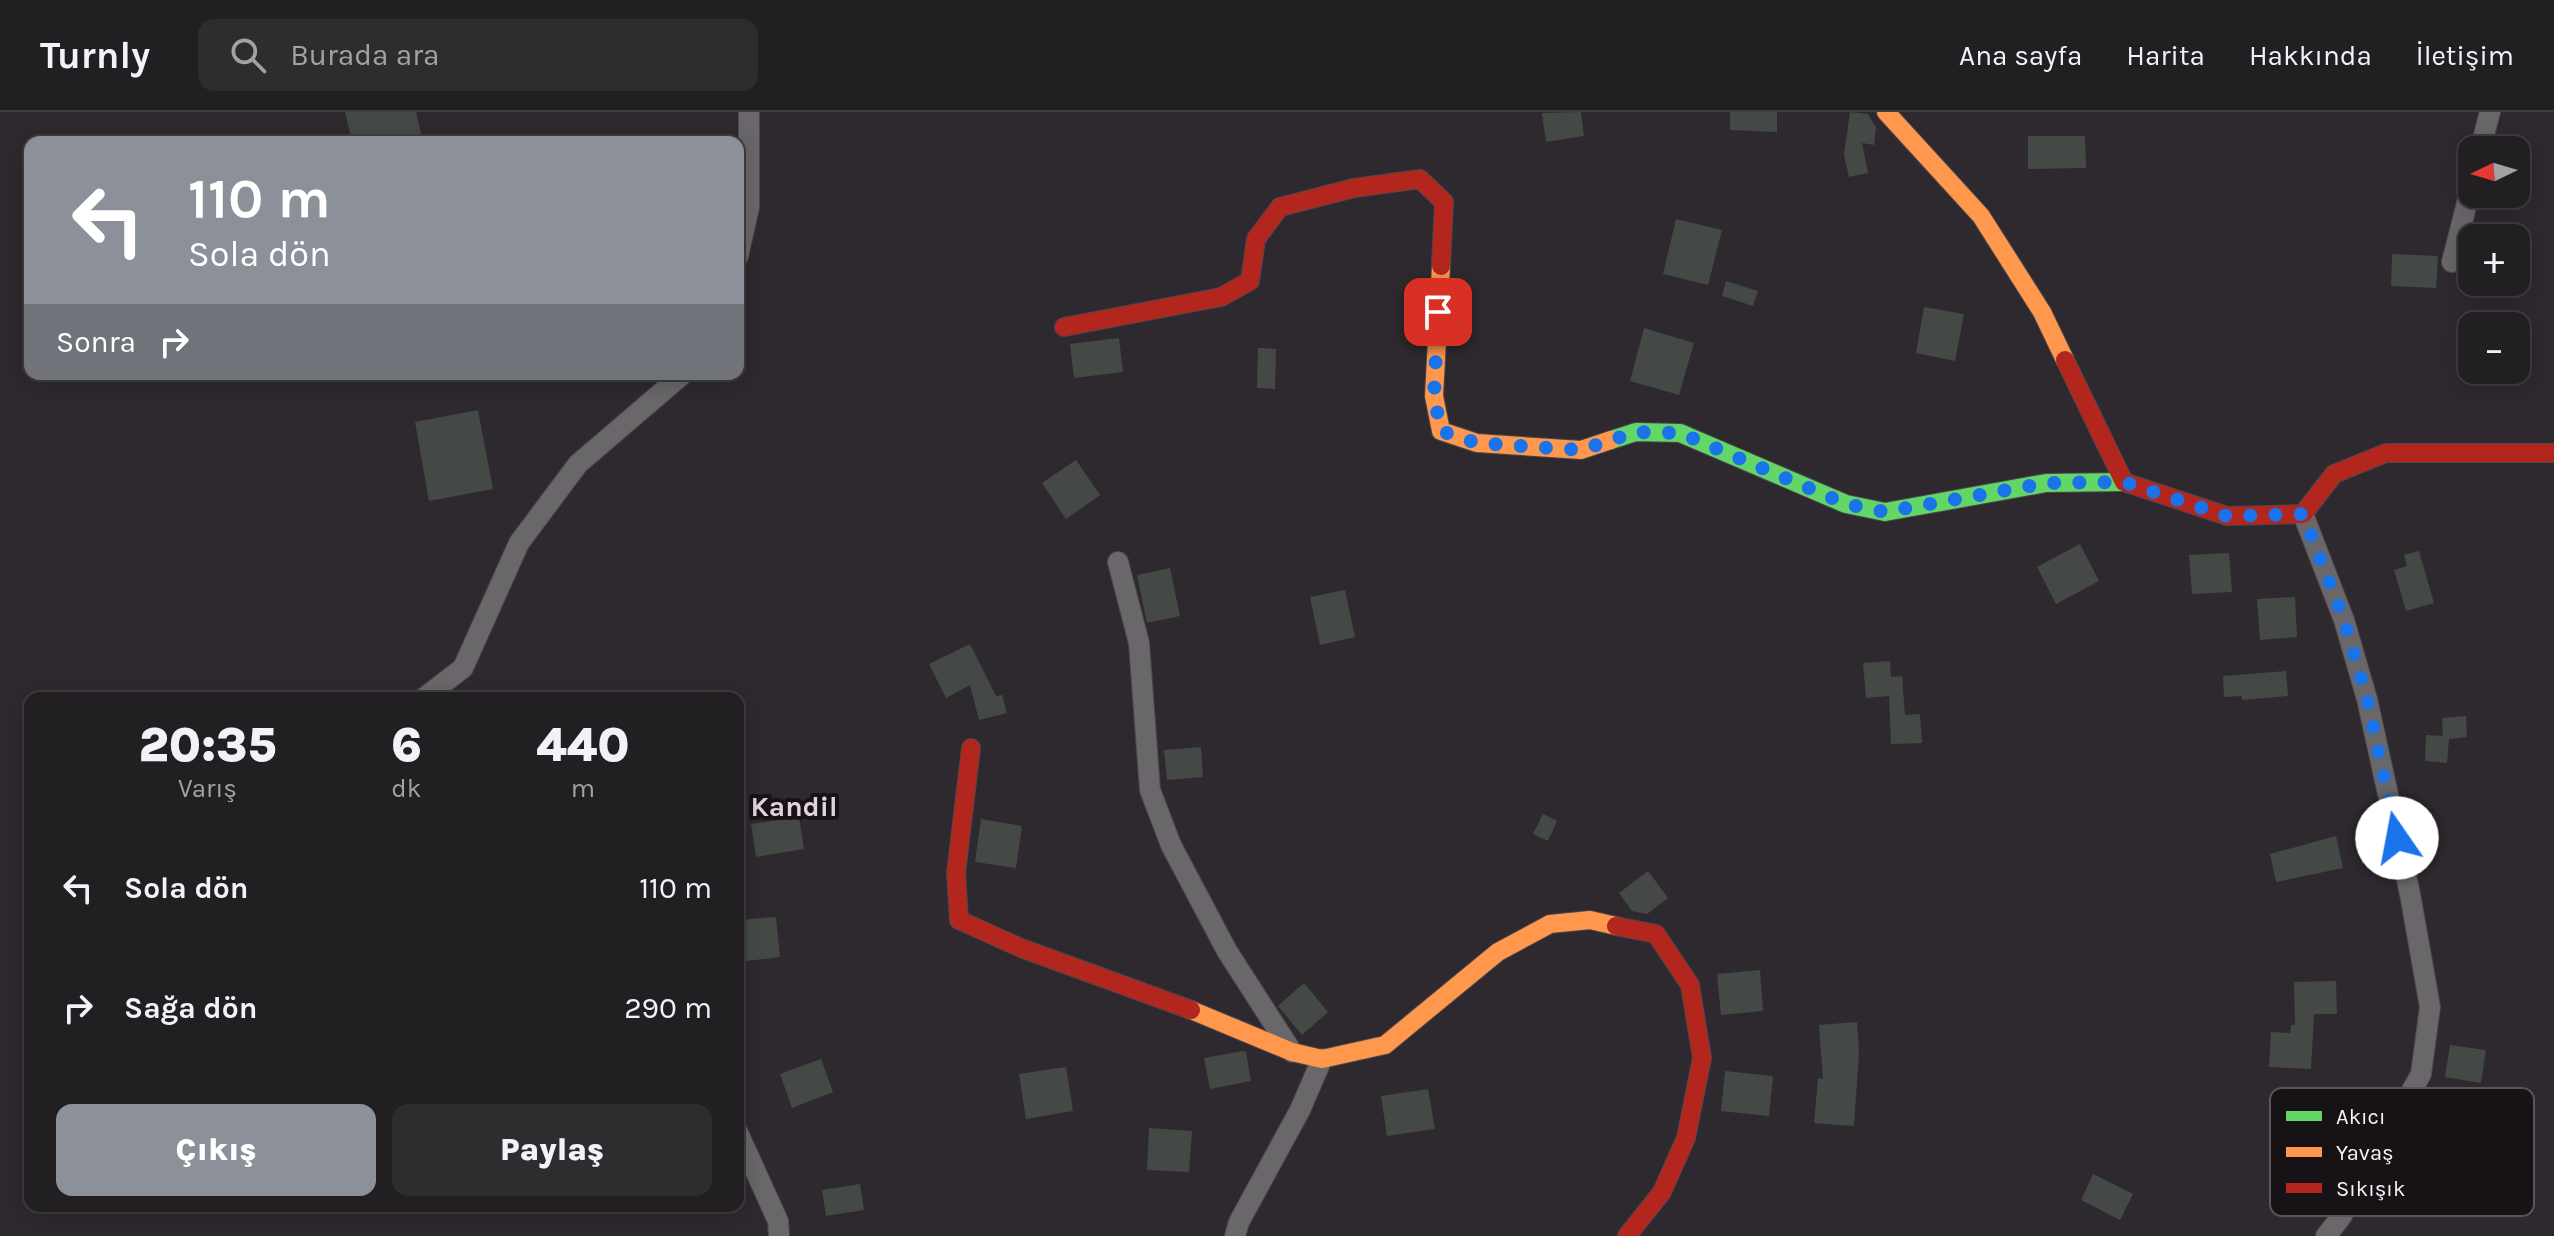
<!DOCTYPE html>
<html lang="tr">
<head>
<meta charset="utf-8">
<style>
  body { margin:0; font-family:Karla,sans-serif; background:#2e2c2f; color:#f1f3f6; height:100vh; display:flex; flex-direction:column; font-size:30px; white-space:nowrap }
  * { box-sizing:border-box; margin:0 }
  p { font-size:26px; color:#a2a2a5 }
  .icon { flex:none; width:44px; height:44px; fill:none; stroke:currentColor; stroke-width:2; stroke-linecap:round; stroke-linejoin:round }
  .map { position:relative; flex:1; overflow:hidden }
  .side { position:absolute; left:24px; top:580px; width:720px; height:520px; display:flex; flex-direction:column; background:#221f22; border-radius:16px; box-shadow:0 4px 20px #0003,0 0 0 2px #3f3d40 }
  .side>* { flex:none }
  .top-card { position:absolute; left:24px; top:24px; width:720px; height:244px; border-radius:16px; box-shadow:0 4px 20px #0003,0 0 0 2px #3f3d40; background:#8c9099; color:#fff; overflow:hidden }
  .needle { width:52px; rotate:265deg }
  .fabs { position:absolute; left:2458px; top:24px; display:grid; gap:16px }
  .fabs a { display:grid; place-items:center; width:72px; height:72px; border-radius:16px; background:#221f22; box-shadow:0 4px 20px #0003,0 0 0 2px #3f3d40; font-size:40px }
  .pin { position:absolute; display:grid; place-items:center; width:68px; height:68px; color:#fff; margin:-34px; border-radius:16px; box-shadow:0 4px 12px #0006 }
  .me { position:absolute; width:88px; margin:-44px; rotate:348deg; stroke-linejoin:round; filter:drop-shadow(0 0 6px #0008) }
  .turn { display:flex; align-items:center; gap:28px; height:168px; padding:0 32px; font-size:36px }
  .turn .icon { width:104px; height:104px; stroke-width:2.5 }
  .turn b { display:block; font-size:56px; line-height:68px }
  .then { display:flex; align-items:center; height:76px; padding:0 32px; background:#0003; gap:16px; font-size:30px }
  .eta { display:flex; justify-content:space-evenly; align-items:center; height:136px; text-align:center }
  .eta b { font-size:48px; font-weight:800; line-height:56px }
  .button { display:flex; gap:16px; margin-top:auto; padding:16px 32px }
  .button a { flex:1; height:92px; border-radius:16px; background:#8c9099; color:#fff; font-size:32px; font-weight:800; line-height:92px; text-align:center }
  .button a+a { background:#2e2c2f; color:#f1f3f6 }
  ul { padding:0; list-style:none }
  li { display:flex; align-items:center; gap:24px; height:120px; padding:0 32px }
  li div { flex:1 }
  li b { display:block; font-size:30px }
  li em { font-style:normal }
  header { display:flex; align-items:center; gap:48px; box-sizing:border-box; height:112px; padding:0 40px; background:#221f22; border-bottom:2px solid #3f3d40 }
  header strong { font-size:38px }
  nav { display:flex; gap:44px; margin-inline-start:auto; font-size:28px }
  .search { width:560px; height:72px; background:#2e2c2f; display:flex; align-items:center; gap:20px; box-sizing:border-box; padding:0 28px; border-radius:16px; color:#a2a2a5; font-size:30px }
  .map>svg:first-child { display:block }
</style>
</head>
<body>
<header>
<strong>Turnly</strong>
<div class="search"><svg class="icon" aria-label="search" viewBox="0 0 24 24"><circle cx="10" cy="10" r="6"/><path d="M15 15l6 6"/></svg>Burada ara</div>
<nav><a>Ana sayfa</a><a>Harita</a><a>Hakkında</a><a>İletişim</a></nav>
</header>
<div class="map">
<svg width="2554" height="1124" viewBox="0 0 2554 1124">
  <rect width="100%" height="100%" fill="#2e292e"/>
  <g fill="#444945">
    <path d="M345,0h71l6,26 -18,4h-52z"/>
    <path d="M1581,0l3,24 -38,6 -4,-29z"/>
    <path d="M1730,0h47v20l-47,-2z"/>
    <path d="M1850,0l18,2 8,14 -2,17 -12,-2 6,30 -19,4 -5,-22z"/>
    <path d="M2028,24h57l1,32 -58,1z"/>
    <path d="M1676,107l46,11 -14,55 -45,-11z"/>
    <path d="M2392,142l46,2 -2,32 -45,-2z"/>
    <path d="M1726,169l32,10 -5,15 -31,-10z"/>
    <path d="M1924,195l40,7 -9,47 -39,-8z"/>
    <path d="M1644,216l50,15 -15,52 -49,-14z"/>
    <path d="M1119,226l4,34 -49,6 -4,-34z"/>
    <path d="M1258,236l18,1 -1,40 -18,-1z"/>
    <path d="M478,298l15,79 -64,12 -14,-79z"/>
    <path d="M1076,348l24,35 -34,24 -24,-36z"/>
    <path d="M2080,432l19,37 -43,23 -19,-37z"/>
    <path d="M2419,439l15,52 -28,8 -12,-41 13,-4 -3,-11z"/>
    <path d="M2229,441l3,39 -40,2 -3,-39z"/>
    <path d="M1170,456l10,48 -33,7 -10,-48z"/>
    <path d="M1345,478l10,47 -35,8 -10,-48z"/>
    <path d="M2295,485l2,40 -37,3 -3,-41z"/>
    <path d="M970,532l26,52 6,-1 5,18 -28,7 -9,-35 -24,13 -17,-34z"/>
    <path d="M1890,549l1,16 11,-1 3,39 15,-1 2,29 -31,1 -2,-48 -23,2 -3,-35z"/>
    <path d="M2286,559l2,25 -46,4v-4l-18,1 -1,-21z"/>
    <path d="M2466,604l1,21 -18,2 -2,24 -22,-2 1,-26 17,1 -1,-18z"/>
    <path d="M1201,635l2,30 -36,3 -3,-30z"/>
    <path d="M1543,702l14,7 -9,20 -15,-7z"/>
    <path d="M799,705l5,32 -48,8 -5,-33z"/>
    <path d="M981,707l41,7 -6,42 -41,-6z"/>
    <path d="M2336,724l7,32 -67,14 -6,-28z"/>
    <path d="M1648,759l20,27 -21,16 -15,-3 -13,-18z"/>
    <path d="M776,805l4,40 -42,5v-42z"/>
    <path d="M1760,858l3,41 -42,4 -4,-41z"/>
    <path d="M2336,869l1,33h-23l-3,55 -42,-2 2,-35 19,1 1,-8h4l-1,-43z"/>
    <path d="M1304,871l24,29 -26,23 -24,-29z"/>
    <path d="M1857,910l2,30 -5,74 -40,-3 4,-45 5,1 -4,-54z"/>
    <path d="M2450,933l36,5 -5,33 -36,-6z"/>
    <path d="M1243,939l3,1 5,29 -41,8 -6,-31z"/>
    <path d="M821,947l12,33 -41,16 -12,-34z"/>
    <path d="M1066,955l7,44 -47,8 -7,-45z"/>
    <path d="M1725,959l48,5 -4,40 -48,-5z"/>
    <path d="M1428,977l7,40 -48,7 -6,-40z"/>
    <path d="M1149,1016l43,3 -3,41 -42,-2z"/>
    <path d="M2093,1062l40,20 -13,26 -39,-20z"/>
    <path d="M860,1072l4,26 -38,6 -4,-26z"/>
  </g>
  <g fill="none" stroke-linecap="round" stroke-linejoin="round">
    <defs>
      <g id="street">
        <path d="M2480,38l10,-38"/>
        <path d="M738,144l11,-49v-95"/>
        <path d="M2452,150l20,-79"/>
        <path d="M2303,402l41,106 23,79 43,195 20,113 -9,67 -80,143 -15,19"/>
        <path d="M1118,450l21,81 11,147 21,55 56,106 65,101"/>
        <path d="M424,586l39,-30 56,-125 59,-79 105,-90"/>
        <path d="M738,1021l40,88 1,15"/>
        <path d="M1235,1124l4,-14 61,-112 22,-51"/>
      </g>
      <path id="fast" d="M1611,328l25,-8 44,1 166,71 39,8 161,-29 78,-1"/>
      <g id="slow">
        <path d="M1886,0l95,104 61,96 23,48"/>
        <path d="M1441,154l-7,130 7,35 36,12 104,7 30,-10"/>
        <path d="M1191,898l101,42 30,7 63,-14 113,-93 52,-28 40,-4 26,6"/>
      </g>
      <g id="jam">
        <path d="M1064,215l157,-30 29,-16 6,-42 24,-32 74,-19 66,-9 24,23 -3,64"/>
        <path d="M2065,248l59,122 103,34 76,-2 31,-40 52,-21h168"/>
        <path d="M971,636l-15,125 3,47 62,28 170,62"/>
        <path d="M1616,814l40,8 34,51 12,73 -16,80 -24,54 -35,44"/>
      </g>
    </defs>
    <use href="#street" stroke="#4b474b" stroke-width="22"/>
    <use href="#fast" stroke="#4b474b" stroke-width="20"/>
    <use href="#slow" stroke="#4b474b" stroke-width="20"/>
    <use href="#jam" stroke="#4b474b" stroke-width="20"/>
    <use href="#street" stroke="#6a676a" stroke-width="20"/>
    <use href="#fast" stroke="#63d668" stroke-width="18"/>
    <use href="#slow" stroke="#ff974d" stroke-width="18"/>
    <use href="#jam" stroke="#b3261e" stroke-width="18"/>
  </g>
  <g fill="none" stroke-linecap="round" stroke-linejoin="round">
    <path stroke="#1a73e8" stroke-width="14" stroke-dasharray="0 25.2" d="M1438,200l-4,84 7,35 36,12 104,7 55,-18 44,1 166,71 39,8 161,-29 78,-1 103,34 76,-2 41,106 23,79 30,139"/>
  </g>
  <g text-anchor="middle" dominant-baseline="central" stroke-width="8" stroke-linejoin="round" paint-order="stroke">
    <g font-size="28" font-weight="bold" fill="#e0d3df" stroke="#161215">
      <text x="794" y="694">Kandil</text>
    </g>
  </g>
  <rect x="2270" y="976" width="264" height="128" rx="12" fill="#161215" stroke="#5a5559" stroke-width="2"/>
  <rect x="2286" y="999" width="36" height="10" fill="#63d668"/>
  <rect x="2286" y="1035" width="36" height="10" fill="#ff974d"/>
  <rect x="2286" y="1071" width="36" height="10" fill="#b3261e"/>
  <g font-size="22" fill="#f8f1f7">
    <text x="2336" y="1012">Akıcı</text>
    <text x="2336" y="1048">Yavaş</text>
    <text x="2336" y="1084">Sıkışık</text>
  </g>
</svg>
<div class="fabs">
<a><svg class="needle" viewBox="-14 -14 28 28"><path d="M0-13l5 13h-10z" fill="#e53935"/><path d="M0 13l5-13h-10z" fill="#a2a2a5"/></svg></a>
<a>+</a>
<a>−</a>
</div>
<div class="pin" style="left:1438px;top:200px;background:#d93025"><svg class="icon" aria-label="arrive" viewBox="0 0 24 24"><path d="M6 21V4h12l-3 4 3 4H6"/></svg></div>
<svg class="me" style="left:2397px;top:726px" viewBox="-20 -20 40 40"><circle r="19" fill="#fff"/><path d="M0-13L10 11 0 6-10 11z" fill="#1a73e8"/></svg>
<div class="top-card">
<div class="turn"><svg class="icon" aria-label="left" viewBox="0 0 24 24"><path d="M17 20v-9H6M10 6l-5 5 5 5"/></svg><div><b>110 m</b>Sola dön</div></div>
<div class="then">Sonra<svg class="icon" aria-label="right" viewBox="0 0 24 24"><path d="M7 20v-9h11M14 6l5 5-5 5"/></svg></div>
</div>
<section class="side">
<div class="eta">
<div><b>20:35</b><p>Varış</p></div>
<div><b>6</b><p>dk</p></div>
<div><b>440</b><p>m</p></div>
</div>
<ul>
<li><svg class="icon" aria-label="left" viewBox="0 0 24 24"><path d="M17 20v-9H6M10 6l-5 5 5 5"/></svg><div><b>Sola dön</b></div><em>110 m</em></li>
<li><svg class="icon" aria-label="right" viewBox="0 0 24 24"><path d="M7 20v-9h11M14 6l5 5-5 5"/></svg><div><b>Sağa dön</b></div><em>290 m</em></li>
</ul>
<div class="button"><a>Çıkış</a><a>Paylaş</a></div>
</section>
</div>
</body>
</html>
